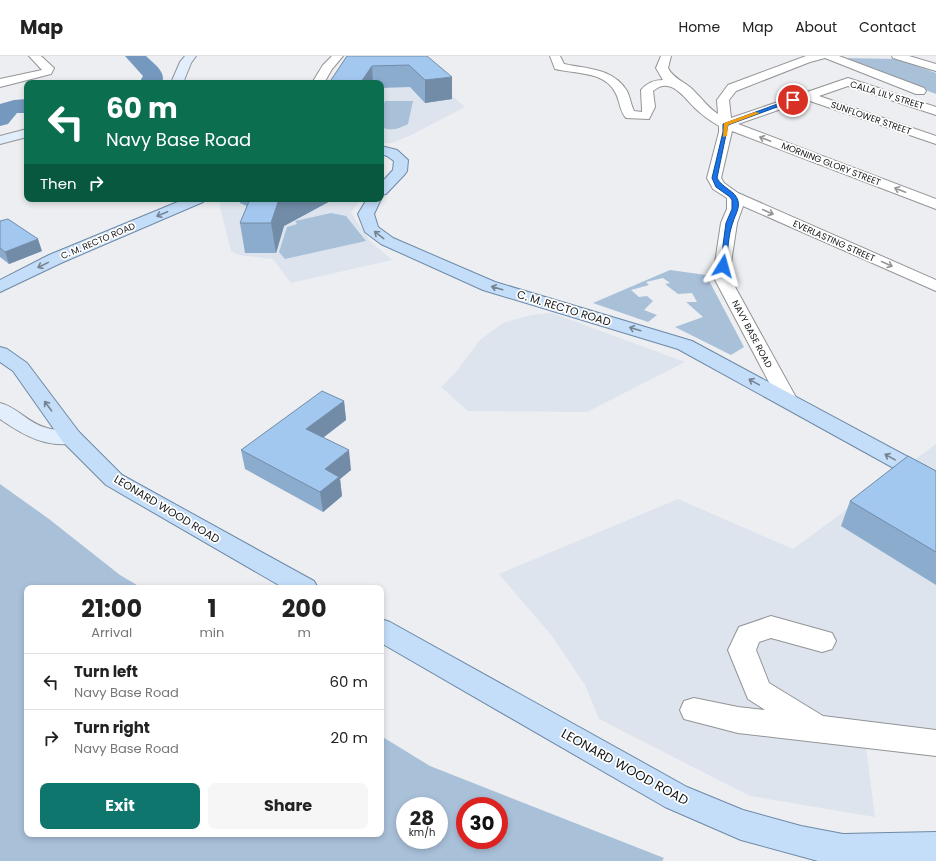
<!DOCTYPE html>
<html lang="en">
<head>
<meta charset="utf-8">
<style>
  body { margin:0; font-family:Poppins,sans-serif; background:#f6f6f6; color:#222; height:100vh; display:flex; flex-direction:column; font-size:15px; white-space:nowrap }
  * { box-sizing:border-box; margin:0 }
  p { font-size:13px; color:#767676 }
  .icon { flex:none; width:22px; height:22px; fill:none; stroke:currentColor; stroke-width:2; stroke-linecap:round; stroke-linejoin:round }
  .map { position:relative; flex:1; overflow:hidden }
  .panel { position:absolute; left:24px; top:529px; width:360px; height:252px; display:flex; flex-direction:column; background:#fff; border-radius:8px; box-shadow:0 2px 6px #0003 }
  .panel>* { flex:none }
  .banner { position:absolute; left:24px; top:24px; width:360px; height:122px; border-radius:8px; box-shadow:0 2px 6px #0003; background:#0b6e4f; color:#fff; overflow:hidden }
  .speed { position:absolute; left:396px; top:741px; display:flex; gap:8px; font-size:20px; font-weight:700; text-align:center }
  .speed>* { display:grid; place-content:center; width:52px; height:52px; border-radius:50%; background:#fff; box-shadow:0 2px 6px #0003; line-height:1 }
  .speed small { font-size:10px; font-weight:400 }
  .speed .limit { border:6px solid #d22; background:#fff; color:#111 }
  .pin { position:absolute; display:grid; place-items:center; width:34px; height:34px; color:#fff; margin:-17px; border:2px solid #fff; border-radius:50%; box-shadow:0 1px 4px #0007 }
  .me { position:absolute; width:44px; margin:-22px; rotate:8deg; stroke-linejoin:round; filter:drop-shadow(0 0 3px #0008) }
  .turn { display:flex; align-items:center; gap:14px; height:84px; padding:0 16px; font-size:18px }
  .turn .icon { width:52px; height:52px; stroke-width:2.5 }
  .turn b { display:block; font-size:28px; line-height:34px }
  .then { display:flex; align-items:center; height:38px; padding:0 16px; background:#0003; gap:8px; font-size:15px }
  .eta { display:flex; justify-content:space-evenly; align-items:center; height:68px; text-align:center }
  .eta b { font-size:24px; font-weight:700; line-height:28px }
  .cta { display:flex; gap:8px; margin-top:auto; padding:8px 16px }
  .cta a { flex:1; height:46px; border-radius:8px; background:#0f766e; color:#fff; font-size:16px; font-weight:700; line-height:46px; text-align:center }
  .cta a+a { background:#f6f6f6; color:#222 }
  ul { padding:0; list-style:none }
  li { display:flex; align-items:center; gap:12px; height:56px; padding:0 16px; border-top:1px solid #e0e0e0 }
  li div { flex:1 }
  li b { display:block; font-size:15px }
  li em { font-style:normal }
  header { display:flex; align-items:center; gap:24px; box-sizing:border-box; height:56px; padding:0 20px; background:#fff; border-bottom:1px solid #e0e0e0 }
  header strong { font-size:19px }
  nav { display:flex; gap:22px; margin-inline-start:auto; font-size:14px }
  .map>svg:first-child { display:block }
</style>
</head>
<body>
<header>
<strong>Map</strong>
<nav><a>Home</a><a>Map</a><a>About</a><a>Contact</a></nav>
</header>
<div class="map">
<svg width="936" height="805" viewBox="0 0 936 805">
  <rect width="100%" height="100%" fill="#eceef1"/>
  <g fill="#dde4ed">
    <path d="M422,13l43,38 -54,28 -19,8h-11v-60h-37z"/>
    <path d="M221,143h140l-10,14 19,28 22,19 -101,23 -18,-24 -34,-4 -8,-4 -10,-40 -2,-10z"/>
    <path d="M552,257l133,49 -98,50 -119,-1 -27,-24 15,-15 24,-32 23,-17 28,-8z"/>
    <path d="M936,388v299l-72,-12 11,86 -125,-21 -151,-77 -14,-34 -33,-49 -53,-62 179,-75 115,50z"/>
  </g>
  <g fill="#a9c0d9" fill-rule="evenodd">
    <path d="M842,2l56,1 38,14v21z"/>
    <path d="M385,45h28l-5,23c-8,4 -19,9 -27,2v-12z"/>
    <path d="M331,157l15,3 20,25 -81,18 -6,-7 8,-25 10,-3 -2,-3z"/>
    <path d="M670,214l36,5 38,72 -13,8 -56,-28 28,-10 -17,-15h11l-5,-9 -14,1 -13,-10 5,-1 -7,-5 -17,4 3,3 -18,5 8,7 8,-1 6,5 -9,9 13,5 -9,7 -55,-19z"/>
    <path d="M0,428l49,35 71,56 22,13h-115v246h354v-98l49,30 234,92 -2,3h-662zM405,750h34v34h-34zM465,750h34v34h-34z"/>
  </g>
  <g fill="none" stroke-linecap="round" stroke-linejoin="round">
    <g fill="#7598be" fill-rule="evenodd">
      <path d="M125,0h21c7,7 21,16 16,27h-23l4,-7z"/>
      <path d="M27,43v14h-10l-9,11 -8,2v-22l14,-4z"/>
    </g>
    <defs>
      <g id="minor">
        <path d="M29,0h12l13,12 -3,6 -51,13v-8l42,-9z"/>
        <path d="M332,0h11l-11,13 -8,14h-12l11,-18z"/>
        <path d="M550,0h10l4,8c23,5 49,4 63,27 3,6 4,14 7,20l8,1v-2l-1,-20c6,-7 13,-10 22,-10l-7,-12 5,-12h10l-3,12c5,10 15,13 23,20 10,9 16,19 27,26l-1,-14 11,-15 78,-29h33l85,32 2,3 -2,3h-8l-91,-36 -15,4 -74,29 -7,9 2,18 117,-40 88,29v8l-88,-29 -29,10 117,40v8l-129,-44 -69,24 198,75v10l-204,-78 -11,47 3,5 14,10 198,87v11l-193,-85 -6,17 -8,53 69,125 -3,4 -7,2 -7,-2 -68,-129 8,-53 6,-14v-11l-14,-9 -6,-11 12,-46v-6c-8,-5 -16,-10 -23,-17 -11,-10 -25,-34 -43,-18l2,16 -6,12 -23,-1c-7,-8 -6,-18 -11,-26 -11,-21 -40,-18 -60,-23z"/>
        <path d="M892,0h17l27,8v7l-43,-13z"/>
        <path d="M771,560l61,17 4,8 -4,8 -10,3 -51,-14 -12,4 -3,8 13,33 54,33 113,14v26l-198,-23 -54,-14 -4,-9 4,-9 10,-3 44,9 27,3 -17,-11 -20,-49 11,-23z"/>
      </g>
      <g id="secondary">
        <path d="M185,0h11l-5,7 -8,20h-12l9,-21z"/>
        <path d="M27,73v8l-27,7v-8z"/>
        <path d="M0,347c17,4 29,21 47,25 10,3 21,1 32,4l3,5 -3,5c-30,8 -56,-7 -79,-23z"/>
      </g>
      <g id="primary">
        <path d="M381,90l16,4 11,10 -1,11 -2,3 -19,20 -5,1v-12l12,-13 1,-9 -7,-5 -6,-2z"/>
        <path d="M381,142v1l-7,15 4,13 15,11 102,44 197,59 244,131v18l-8,-3 -250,-138 -195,-59 -102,-46 -16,-12 -7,-18 9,-15z"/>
        <path d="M185,143h20l-2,3 -142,61 -61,29v-12l49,-25z"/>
        <path d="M0,291l7,2 20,14 52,69 43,43 192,106 4,7h-34l-178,-103 -43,-43 -50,-71 -13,-9z"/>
        <path d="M381,563l9,3 297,165 56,23 58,16 42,8 93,-2v29h-118l-77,-21 -76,-33 -284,-164z"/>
      </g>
    </defs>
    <use href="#minor" stroke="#929496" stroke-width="2"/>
    <use href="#secondary" stroke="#929496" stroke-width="2"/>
    <use href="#primary" stroke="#6d89a7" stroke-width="2"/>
    <use href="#minor" fill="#fff" fill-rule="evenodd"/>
    <use href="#secondary" fill="#e2eefc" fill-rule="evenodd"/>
    <use href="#primary" fill="#c4ddf8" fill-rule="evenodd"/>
  </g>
  <g fill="#8cacce">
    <path d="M347,0h80l25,43 -27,4 -15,-16 -29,1v-5h-52z"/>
    <path d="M239,143h95l-50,27 -8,27h-31l-5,-30 7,-17 -7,-3z"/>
    <path d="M0,165l42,30 -33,13 -9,-7z"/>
    <path d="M344,345l2,19 -23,18 28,32 -11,9 2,17 -19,16 -78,-43 -4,-19z"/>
    <path d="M936,415v114l-95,-59 9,-25z"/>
  </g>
  <g fill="#728ca8">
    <path d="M372,10l1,17h-12v-1z"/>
    <path d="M452,21v22l-27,4v-23z"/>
    <path d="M279,143h55l-50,27 -8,27 -5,-30z"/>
    <path d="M38,183l4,12 -33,13 -4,-12z"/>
    <path d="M344,345l2,19 -37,28 -3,-19z"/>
    <path d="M349,394l2,20 -11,9 2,17 -19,16 -3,-20 5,-23z"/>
  </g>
  <g fill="#a3c8f0" stroke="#728ca8">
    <path d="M347,0h80l25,21 -27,3 -16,-15 -37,1 -11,16h-11l-1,1h-20z"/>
    <path d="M250,143h29l-8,24h-31z"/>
    <path d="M8,163l30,20 -33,13 -5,-4v-27z"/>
    <path d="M322,335l22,10 -38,28 43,21 -24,19 14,8 -19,15 -79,-42z"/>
    <path d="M908,400l28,15v81l-86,-51z"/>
  </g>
  <defs><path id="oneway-shaft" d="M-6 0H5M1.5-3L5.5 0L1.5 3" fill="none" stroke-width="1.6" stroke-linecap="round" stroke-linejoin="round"/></defs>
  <g stroke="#969697">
    <use href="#oneway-shaft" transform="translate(765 83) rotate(-159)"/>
    <use href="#oneway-shaft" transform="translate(900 134) rotate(-159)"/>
    <use href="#oneway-shaft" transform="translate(768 156) rotate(24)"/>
    <use href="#oneway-shaft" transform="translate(887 208) rotate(24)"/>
  </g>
  <g stroke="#758393">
    <use href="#oneway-shaft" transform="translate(162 158) rotate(157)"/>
    <use href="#oneway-shaft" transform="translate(379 179) rotate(-142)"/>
    <use href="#oneway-shaft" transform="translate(43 209) rotate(154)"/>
    <use href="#oneway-shaft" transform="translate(497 232) rotate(-164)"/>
    <use href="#oneway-shaft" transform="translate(635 273) rotate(-163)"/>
    <use href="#oneway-shaft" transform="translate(754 326) rotate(-151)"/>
    <use href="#oneway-shaft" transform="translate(48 350) rotate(-127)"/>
    <use href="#oneway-shaft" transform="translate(890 401) rotate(-151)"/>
  </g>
  <path fill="#1a73e8" stroke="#114b97" d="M791,43l5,1 -68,25 -11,53c5,10 19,13 21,23 2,7 -3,14 -5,21 -5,13 -5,29 -7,44l-6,1 6,-44 6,-14v-9l-2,-3 -14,-10 -4,-9 11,-46v-8z"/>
  <path fill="#f59e0b" d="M755,56l5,1 -32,12 -1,11 -4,1 1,-14z"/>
  <g text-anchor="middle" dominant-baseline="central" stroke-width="3.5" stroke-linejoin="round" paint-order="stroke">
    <g font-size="9" fill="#151617" stroke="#fff">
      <text transform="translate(887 39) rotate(17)">CALLA LILY STREET</text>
      <text transform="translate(871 62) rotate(19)">SUNFLOWER STREET</text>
      <text transform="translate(831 108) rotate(21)">MORNING GLORY STREET</text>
      <text transform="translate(98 185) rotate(-23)">C. M. RECTO ROAD</text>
      <text transform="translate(834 185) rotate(24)">EVERLASTING STREET</text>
      <text transform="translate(752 278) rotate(62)">NAVY BASE ROAD</text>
    </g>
    <g font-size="11" fill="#151617" stroke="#fff">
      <text transform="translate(564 252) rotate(17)">C. M. RECTO ROAD</text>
      <text transform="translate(167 453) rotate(31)">LEONARD WOOD ROAD</text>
    </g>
    <g font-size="13" fill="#151617" stroke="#fff">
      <text transform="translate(625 711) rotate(29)">LEONARD WOOD ROAD</text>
    </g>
  </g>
</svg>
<div class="speed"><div>28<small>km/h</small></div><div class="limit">30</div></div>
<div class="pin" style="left:793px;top:44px;background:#d93025"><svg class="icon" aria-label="arrive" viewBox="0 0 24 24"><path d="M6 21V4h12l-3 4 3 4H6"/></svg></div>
<svg class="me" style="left:723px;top:210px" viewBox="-20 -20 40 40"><path d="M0-17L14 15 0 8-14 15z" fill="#1a73e8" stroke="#fff" stroke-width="4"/></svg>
<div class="banner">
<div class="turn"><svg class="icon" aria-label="left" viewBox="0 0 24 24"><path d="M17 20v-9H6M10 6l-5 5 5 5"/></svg><div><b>60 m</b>Navy Base Road</div></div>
<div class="then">Then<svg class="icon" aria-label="right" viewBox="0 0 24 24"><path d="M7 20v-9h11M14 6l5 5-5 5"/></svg></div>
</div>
<section class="panel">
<div class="eta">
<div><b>21:00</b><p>Arrival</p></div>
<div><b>1</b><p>min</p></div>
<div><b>200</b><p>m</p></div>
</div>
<ul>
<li><svg class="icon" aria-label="left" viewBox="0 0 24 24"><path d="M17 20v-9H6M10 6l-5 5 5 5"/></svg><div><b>Turn left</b><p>Navy Base Road</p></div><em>60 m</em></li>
<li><svg class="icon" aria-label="right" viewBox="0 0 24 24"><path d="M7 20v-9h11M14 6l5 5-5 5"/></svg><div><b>Turn right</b><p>Navy Base Road</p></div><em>20 m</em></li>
</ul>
<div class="cta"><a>Exit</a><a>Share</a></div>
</section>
</div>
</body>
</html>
